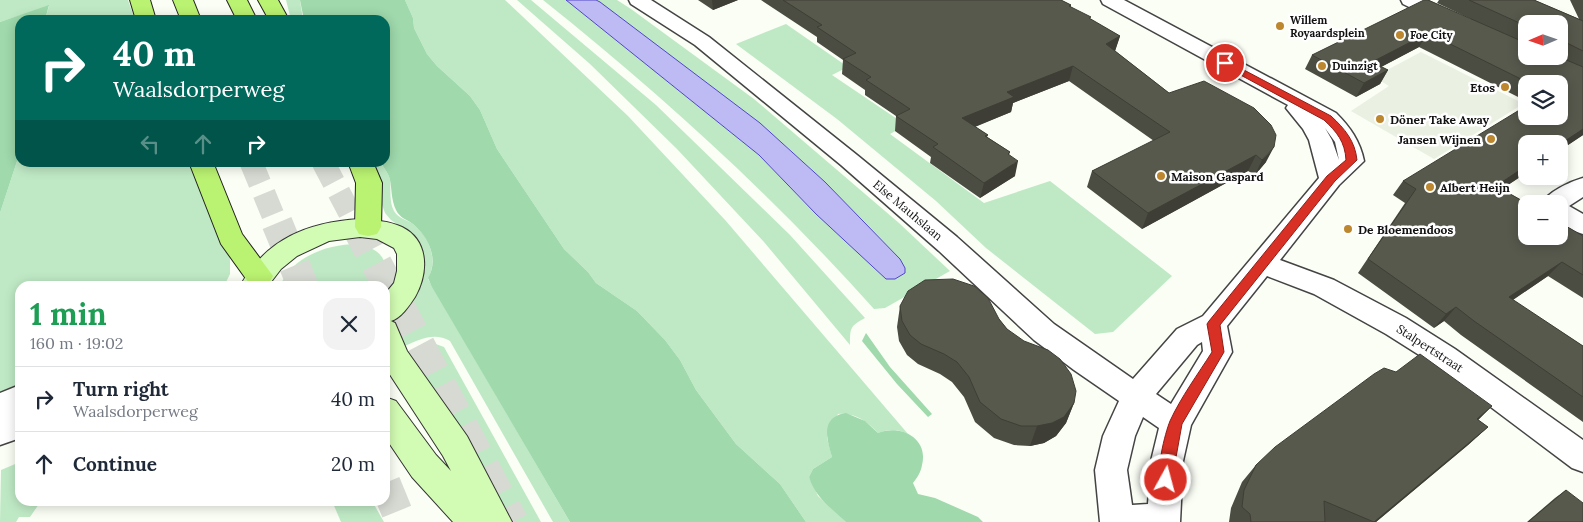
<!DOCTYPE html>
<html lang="en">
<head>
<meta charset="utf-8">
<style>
  body { margin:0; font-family:Lora,serif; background:#f2f2f3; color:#1f2937; height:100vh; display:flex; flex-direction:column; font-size:19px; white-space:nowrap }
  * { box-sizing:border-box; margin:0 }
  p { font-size:16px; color:#747a83 }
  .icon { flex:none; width:28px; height:28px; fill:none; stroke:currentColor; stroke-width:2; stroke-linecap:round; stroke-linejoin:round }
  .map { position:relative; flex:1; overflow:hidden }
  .side { position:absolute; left:15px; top:281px; width:375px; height:225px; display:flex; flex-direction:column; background:#fff; border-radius:15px; box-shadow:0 2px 12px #0003 }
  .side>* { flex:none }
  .hud { position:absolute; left:15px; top:15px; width:375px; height:152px; border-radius:15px; box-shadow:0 2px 12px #0003; background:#00695c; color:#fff; overflow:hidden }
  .needle { width:32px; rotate:268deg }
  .fabs { position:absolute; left:1518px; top:15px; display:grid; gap:10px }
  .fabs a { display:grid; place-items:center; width:50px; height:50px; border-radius:10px; background:#fff; box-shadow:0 2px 12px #0003; font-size:25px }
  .pin { position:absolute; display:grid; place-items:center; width:42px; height:42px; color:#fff; margin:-21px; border:2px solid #fff; border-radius:50%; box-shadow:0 1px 5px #0007 }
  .me { position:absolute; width:55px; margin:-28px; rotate:7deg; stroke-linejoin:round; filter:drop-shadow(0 0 4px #0008) }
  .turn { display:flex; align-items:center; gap:18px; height:105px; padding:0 15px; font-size:22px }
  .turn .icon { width:65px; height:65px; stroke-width:2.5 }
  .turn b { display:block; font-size:35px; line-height:42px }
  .lanes { display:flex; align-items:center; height:48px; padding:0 15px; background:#0003; justify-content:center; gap:25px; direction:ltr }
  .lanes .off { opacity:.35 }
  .round { display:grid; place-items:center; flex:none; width:52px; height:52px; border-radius:15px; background:#f2f2f3 }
  .headline { display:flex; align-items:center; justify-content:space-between; height:85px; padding:0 15px }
  h1 { font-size:30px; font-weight:700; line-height:38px; color:#1e9e55 }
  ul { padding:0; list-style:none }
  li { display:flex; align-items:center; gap:15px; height:65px; padding:0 15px; border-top:1px solid #e0e1e3 }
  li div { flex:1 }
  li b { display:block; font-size:19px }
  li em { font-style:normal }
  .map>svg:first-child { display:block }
</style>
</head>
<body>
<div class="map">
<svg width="1583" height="522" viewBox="0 0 1583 522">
  <rect width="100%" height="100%" fill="#fafef5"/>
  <g fill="#bfe9c5">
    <path d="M0,0h128l7,20h-90l4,-14 -49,16z"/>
    <path d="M286,0h14l3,20h-12z"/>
    <path d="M405,0h100l123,116 98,105 182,213c-10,-5 -19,-5 -30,-1 -11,-12 -24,-21 -40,-19l-11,24 5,19 -19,12 -4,8 9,19 28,26h-40l-26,-38 -44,-40 -40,-54 -16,-30 -15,-20 -28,-29 -41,-28 -8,-11 -24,-23 -67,-100 -17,-39 -10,-14 -33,-30 -10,-12 -13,-26 -1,-10z"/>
    <path d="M517,0h14l125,105 63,61 71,69 75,83c-15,8 -15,10 -15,27l-86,-103 -87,-93 -87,-85z"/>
    <path d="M543,0h23l193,155 57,59 84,45 -75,-77 -65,-59 -164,-123h21l14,9 123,90 145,124 51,48 -65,37 -11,1c-101,-113 -213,-215 -331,-309z"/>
    <path d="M786,24l62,43 -16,8 74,50 -16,9 94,69 66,-22 122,95 -59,56 -18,2 -109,-86 -50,-47 -99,-82 -101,-75z"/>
    <path d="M20,152v10l169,1 21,54 20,41v16l-6,12h-204v106l-20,8v-187z"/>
    <path d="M367,163h14c3,5 8,11 9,17 1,10 -1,22 4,31 4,7 13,9 19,13 17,13 25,36 15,55l142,243h-17l-103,-181c-17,-10 -33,0 -50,7l-4,-22 7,-17 1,-80 -13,-9 -6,-7z"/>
    <path d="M357,244c24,4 36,19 24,42h-101c12,-29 47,-42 77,-42z"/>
    <path d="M433,343l11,4 97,175h-27l-110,-167z"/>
    <path d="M20,462v39h21l-11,16h-11l-3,5h-16l1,-52z"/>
    <path d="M332,501h40l12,21h-43z"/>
  </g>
  <g fill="#9fd9ac">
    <path d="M300,0h105l8,18 1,10 13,26 10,12 33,30 10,14 17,39 67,100 24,23 8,11 41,28 28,29 15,20 16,30 40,54 44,40 26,38h-236l-138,-235 -4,-9c11,-18 1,-41 -15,-54 -7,-5 -13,-6 -17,-14 -5,-11 -4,-20 -6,-30 -1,-6 -6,-12 -9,-17l4,-1v-142h-81z"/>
    <path d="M49,5l-4,15h-25v132l-20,61v-191z"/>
    <path d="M866,333l24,34 42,47 -4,3 -31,-33 -35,-43z"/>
    <path d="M846,413l19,8 13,12c22,-9 51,5 44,32 -1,7 -5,13 -9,18l5,11 17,4 43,19 5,5h-137c-15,-14 -31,-25 -37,-45l4,-8 19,-12c-6,-20 -11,-40 14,-44z"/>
  </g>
  <path fill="#eaf0e2" d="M1421,52l99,50 3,2 -89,55 -83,-48 38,-25 -15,-9z"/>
  <path fill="#bebbf4" stroke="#4f45c8" d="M566,0h30l4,2 160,121 65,59 75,77 5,9v5l-10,6h-9l-70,-65 -57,-59z"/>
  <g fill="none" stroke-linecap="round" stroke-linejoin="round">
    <g stroke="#d7dad3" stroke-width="23" stroke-dasharray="23 11" stroke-linecap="butt">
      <path d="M251,162l26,63"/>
      <path d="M323,162l33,63"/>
    </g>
    <g stroke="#d7dad3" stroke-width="31" stroke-dasharray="31 15" stroke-linecap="butt">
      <path d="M277,223l26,63"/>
      <path d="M355,223l158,299"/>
      <path d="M385,483l16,39"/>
    </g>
    <defs>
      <g id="street">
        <path d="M629,0h22l58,37 148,118 100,82 97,87 79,55 44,-50 26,-13 116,-138 -10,-38 -6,-11 -17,-21 2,-3 -185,-101 -2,-4h23l212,113c14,14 24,28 28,48l-25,24 -59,75 54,20 72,38 49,31 128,91v32l-11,-4 -137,-103 -49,-31 -72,-40 -47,-18 -40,50 5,26 -41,73 -8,36 -3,61h-80l-5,-52 8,-34 16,-35 -45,-31 -40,-30 -95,-89 -98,-86 -146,-120 -64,-41zM1325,128l10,14 4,18 -7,-20zM1202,342l1,9 -32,53 -15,-10 41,-49zM1143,417l16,11 -8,33 -3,43 -16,1 -5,-35 8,-34z"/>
        <path d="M1401,0h24l30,14 3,4 -3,4c-17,4 -37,-11 -52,-18z"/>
        <path d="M1583,178v19l-14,9 14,8v20l-9,-3 -15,-9v-18h-18c7,-12 28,-22 42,-26z"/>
        <path d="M20,385v53l-20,7v-52z"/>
      </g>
      <path id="secondary" d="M360,219c14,1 29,2 42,8 28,14 26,47 13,70 -6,9 -14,21 -24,24l4,2 12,28 60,85 45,86h-59l-41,-45 -27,-40v-40l11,4 40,54 15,16 -8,-15 -58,-89v-73l9,-11 3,-12v-17l-3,-6 -17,-9 -17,-2 -31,4 -32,15 -16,13 -13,17h-28c26,-47 68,-64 120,-67z"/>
      <g id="primary">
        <path d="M130,0h20l6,20h-20z"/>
        <path d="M173,0h20l8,20h-20z"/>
        <path d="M227,0h20l10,20h-20z"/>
        <path d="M258,0h20l11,20h-20z"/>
        <path d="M189,162h24l29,72 31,42 -4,7 -10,3 -10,-3 -28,-39z"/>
        <path d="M348,162h25l9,21 -1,44 -4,7 -9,2 -9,-2 -4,-7 1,-44z"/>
      </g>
    </defs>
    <use href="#street" stroke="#444" stroke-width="3"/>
    <use href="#secondary" stroke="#333" stroke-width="2"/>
    <use href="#primary" stroke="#222" stroke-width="2"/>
    <use href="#street" fill="#fff" fill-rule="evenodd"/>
    <use href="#secondary" fill="#d2fbb3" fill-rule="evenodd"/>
    <use href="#primary" fill="#baf271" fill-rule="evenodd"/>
  </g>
  <g fill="#4c4d42" fill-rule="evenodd">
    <path d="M698,0h40l-25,10z"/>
    <path d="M761,0h300l10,5v2l19,12 30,17 -5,15 54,42 97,69 -11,13 -7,-4 -106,58 -55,-42 5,-16 62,-30 -85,-60 -56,22 -2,9 -36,15 13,8 -1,2 23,15 -1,3 6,21 -35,22 -50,-35 1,-6 -36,-26 1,-15 -31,-21v-5l-23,-16 1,-14 -26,-18v-5z"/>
    <path d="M1439,0h95l45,19 -9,-19h13v135l-24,16v-7h-33v29l-24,16 81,47v62l-35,-22 -35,24 70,46v76l-122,-87 -17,-14 -10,7 -76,-55 47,-70 -12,-8 10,-14 123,-65 33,-32h-33v17l-107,-54 -38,20 7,3 -8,14 -24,13 -51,-28 7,-14 159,-36 -34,-16zM1526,24h33v32h-33z"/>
    <path d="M900,306l99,13 8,10 67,74 -8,20 -10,13 -12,7 -14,3 -16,-1 -20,-7 -19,-16 -11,-25 -12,-15 -12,-8 -22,-10 -11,-9 -8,-14 -2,-14z"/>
    <path d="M1492,406l-14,14 10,7 -20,18 -92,77h-147l2,-14 11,-26 14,-17z"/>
    <path d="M1566,490l17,32h-56l28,-24z"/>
  </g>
  <g fill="#3e3e36">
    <path d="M712,0h26l-25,10z"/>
    <path d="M1428,33l-9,14 -55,29 8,-14z"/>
    <path d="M1120,36l-5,15 -9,-7z"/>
    <path d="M1073,66l-4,15 -56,22 -2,9 -52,21 3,-15 45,-26z"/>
    <path d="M1388,70l-8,14 -24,13 8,-14z"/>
    <path d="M1583,129v6l-24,16v-6z"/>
    <path d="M1274,147l-8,15 -11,13 7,-15z"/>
    <path d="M1256,155l-8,16 -106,58 6,-16z"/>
    <path d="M1018,161l-3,15 -35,22 4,-15z"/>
    <path d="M1526,166v7l-41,27 11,-14z"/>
    <path d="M1562,262l-14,14 -52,35 13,-14z"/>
    <path d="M1456,307l-12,14 -10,7 12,-14z"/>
    <path d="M1074,403l-8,20 -10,13 -12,7 -14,3 7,-20z"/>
    <path d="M1492,406l-19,19 4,-6z"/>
    <path d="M1488,427l-20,18 -92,77h-2z"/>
  </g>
  <g fill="#58594d" stroke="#3e3e36">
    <path d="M783,0h278l10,5 -2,1 22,11 -2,1 31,18 -14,8 63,49 35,-12 50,27 17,17 5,10 -2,12 -12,13 -6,-5 -108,58 -56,-42 78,-39 -97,-66 -66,26 7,5 -52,21 26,17 -3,1 25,16 -2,2 10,7 -34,22 -51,-36 5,-3 -42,-28 14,-7 -44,-29 5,-3 -28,-18 13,-6 -39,-26 5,-2z"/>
    <path d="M1424,0h4l98,43v13h31l26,11v62l-24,16v-1h-33v22l-30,20 32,18h-2v32h33v-14l24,14v39l-21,-13 -53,35 74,49v51l-109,-76 -18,-14 -10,7 -78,-55 48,-70 -13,-8 123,-75v10h33v-32h-28l-103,-51 -56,29 16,8 -24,13 -52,-28z"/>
    <path d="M1469,0h65l49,21v30l-22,-11h-2v-16h-33v2z"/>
    <path d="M953,279l21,7 14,12 11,21 8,10 17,12 24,9 12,9 11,15 5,17 -2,12 -10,14 -12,6 -15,3h-16l-20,-7 -21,-17 -11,-25 -12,-15 -13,-8 -23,-10 -11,-9 -8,-14 -2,-15 8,-15 17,-11z"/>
    <path d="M1420,354l72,52 -15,13 11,8 -114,95 -50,-21 1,21h-74l-1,-8 -8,-7 2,-17 12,-25 19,-18 99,-73 10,-6 12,4z"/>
    <path d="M1566,490l17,13v19h-55z"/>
  </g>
  <path fill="#d93025" stroke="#8d1f18" d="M1225,60l106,56c14,13 24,25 26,44l-22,21 -115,144 4,27 -42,72 -11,61 -5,2 -5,-2c-6,-12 4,-52 9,-64 11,-24 28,-47 42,-69l-5,-28 2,-3 118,-145 19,-16c-1,-18 -9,-28 -22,-40l-102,-55 -1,-2z"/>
  <g fill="#bc872e" stroke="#fff" stroke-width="2">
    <circle cx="1280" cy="26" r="5"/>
    <circle cx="1400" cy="35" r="5"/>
    <circle cx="1322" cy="66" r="5"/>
    <circle cx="1505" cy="87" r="5"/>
    <circle cx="1380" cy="119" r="5"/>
    <circle cx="1491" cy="139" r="5"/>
    <circle cx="1161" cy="176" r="5"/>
    <circle cx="1430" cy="187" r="5"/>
    <circle cx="1348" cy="229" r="5"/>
  </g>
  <g text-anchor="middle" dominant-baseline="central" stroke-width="5" stroke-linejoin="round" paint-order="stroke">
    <g font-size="11" font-weight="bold" fill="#111" stroke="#fff" text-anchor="start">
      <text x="1290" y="20">Willem<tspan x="1290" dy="13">Royaardsplein</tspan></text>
      <text x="1410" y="35">Foe City</text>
      <text x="1332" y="66">Duinzigt</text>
    </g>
    <g font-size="12" font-weight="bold" fill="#111" stroke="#fff" text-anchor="start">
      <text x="1495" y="87" text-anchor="end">Etos</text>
      <text x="1390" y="119">Döner Take Away</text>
      <text x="1481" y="139" text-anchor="end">Jansen Wijnen</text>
      <text x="1171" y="176">Maison Gaspard</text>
      <text x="1440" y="187">Albert Heijn</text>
      <text x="1358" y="229">De Bloemendoos</text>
    </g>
    <g font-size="12" fill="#111" stroke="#fff">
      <text transform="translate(908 210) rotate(40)">Else Mauhslaan</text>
      <text transform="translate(1430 348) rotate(33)">Stalpertstraat</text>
    </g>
  </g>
</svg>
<div class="fabs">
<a><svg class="needle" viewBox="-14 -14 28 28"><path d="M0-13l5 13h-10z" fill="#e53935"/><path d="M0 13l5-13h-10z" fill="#747a83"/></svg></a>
<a><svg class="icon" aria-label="layers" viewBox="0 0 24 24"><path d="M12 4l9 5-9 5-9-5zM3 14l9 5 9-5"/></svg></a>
<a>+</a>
<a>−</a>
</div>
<div class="pin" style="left:1225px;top:63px;background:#d93025"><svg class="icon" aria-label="arrive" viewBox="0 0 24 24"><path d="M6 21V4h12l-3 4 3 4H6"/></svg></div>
<svg class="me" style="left:1166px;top:480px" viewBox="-20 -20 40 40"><circle r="17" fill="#d93025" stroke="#fff" stroke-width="3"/><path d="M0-11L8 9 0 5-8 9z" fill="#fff"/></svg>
<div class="hud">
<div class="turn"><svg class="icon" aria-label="right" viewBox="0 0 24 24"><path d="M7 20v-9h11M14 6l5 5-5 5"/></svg><div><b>40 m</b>Waalsdorperweg</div></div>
<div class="lanes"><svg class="icon off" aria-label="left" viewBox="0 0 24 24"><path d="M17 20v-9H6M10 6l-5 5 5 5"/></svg><svg class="icon off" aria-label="ahead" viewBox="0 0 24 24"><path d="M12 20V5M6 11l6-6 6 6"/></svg><svg class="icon" aria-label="right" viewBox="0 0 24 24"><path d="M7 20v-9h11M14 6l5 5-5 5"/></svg></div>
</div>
<section class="side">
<div class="headline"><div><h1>1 min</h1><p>160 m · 19:02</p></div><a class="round"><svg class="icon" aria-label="close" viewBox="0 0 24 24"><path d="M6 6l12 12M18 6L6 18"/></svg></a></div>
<ul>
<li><svg class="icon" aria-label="right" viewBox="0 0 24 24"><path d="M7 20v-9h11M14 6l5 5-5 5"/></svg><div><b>Turn right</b><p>Waalsdorperweg</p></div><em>40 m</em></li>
<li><svg class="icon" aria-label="ahead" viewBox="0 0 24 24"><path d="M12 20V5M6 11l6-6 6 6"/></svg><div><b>Continue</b></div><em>20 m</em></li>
</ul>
</section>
</div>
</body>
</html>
